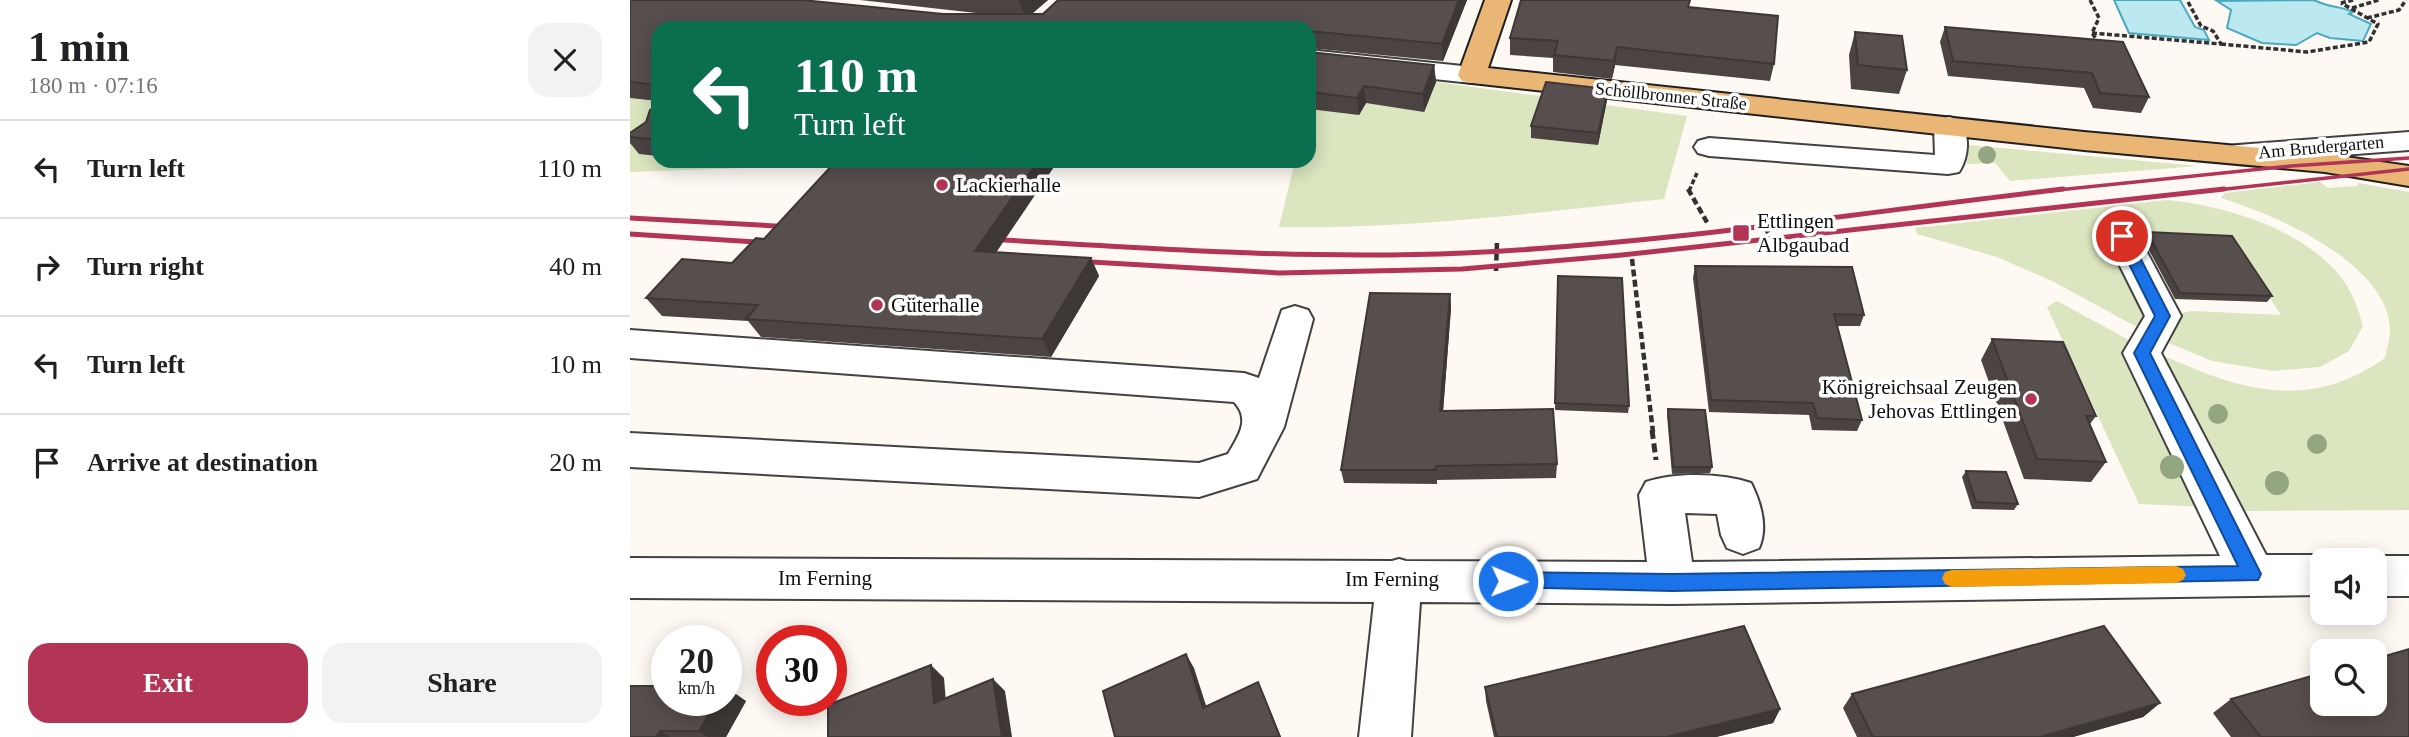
<!DOCTYPE html>
<html lang="en">
<head>
<meta charset="utf-8">
<style>
  body { margin:0; font-family:Georgia,serif; background:#f2f2f2; color:#202124; height:100vh; display:flex; flex-direction:column; font-size:26px; white-space:nowrap }
  * { box-sizing:border-box; margin:0 }
  p { font-size:23px; color:#757577 }
  .icon { flex:none; width:38px; height:38px; fill:none; stroke:currentColor; stroke-width:2; stroke-linecap:round; stroke-linejoin:round }
  .map { position:relative; flex:1; overflow:hidden }
  .panel { display:flex; flex-direction:column; background:#fff; width:630px }
  .panel>* { flex:none }
  .hud { position:absolute; left:21px; top:21px; width:665px; height:147px; border-radius:21px; box-shadow:0 4px 18px #0003; background:#0b6e4f; color:#fff; overflow:hidden }
  .tools { position:absolute; left:1680px; top:548px; display:grid; gap:14px }
  .tools a { display:grid; place-items:center; width:77px; height:77px; border-radius:14px; background:#fff; box-shadow:0 4px 18px #0003; font-size:35px }
  .speed { position:absolute; left:21px; top:625px; display:flex; gap:14px; font-size:35px; font-weight:700; text-align:center }
  .speed>* { display:grid; place-content:center; width:91px; height:91px; border-radius:50%; background:#fff; box-shadow:0 4px 18px #0003; line-height:1 }
  .speed small { font-size:18px; font-weight:400 }
  .speed .limit { border:10px solid #d22; background:#fff; color:#111 }
  .pin { position:absolute; display:grid; place-items:center; width:60px; height:60px; color:#fff; margin:-30px; border:4px solid #fff; border-radius:50%; box-shadow:0 2px 7px #0007 }
  .me { position:absolute; width:77px; margin:-38px; rotate:91deg; stroke-linejoin:round; filter:drop-shadow(0 0 5px #0008) }
  .turn { display:flex; align-items:center; gap:24px; height:147px; padding:0 28px; font-size:32px }
  .turn .icon { width:91px; height:91px; stroke-width:2.5 }
  .turn b { display:block; font-size:49px; line-height:60px }
  .round { display:grid; place-items:center; flex:none; width:74px; height:74px; border-radius:21px; background:#f2f2f2 }
  .head { display:flex; align-items:center; justify-content:space-between; height:119px; padding:0 28px }
  h1 { font-size:42px; font-weight:800; line-height:52px }
  .primary-button { display:flex; gap:14px; margin-top:auto; padding:14px 28px }
  .primary-button a { flex:1; height:80px; border-radius:21px; background:#b23555; color:#fff; font-size:28px; font-weight:800; line-height:80px; text-align:center }
  .primary-button a+a { background:#f2f2f2; color:#202124 }
  ul { padding:0; list-style:none }
  li { display:flex; align-items:center; gap:21px; height:98px; padding:0 28px; border-top:2px solid #e0e0e0 }
  li div { flex:1 }
  li b { display:block; font-size:26px }
  li em { font-style:normal }
  main { display:flex; flex:1; min-height:0 }
  .map>svg:first-child { display:block }
</style>
</head>
<body>
<main>
<section class="panel">
<div class="head"><div><h1>1 min</h1><p>180 m · 07:16</p></div><a class="round"><svg class="icon" aria-label="close" viewBox="0 0 24 24"><path d="M6 6l12 12M18 6L6 18"/></svg></a></div>
<ul>
<li><svg class="icon" aria-label="left" viewBox="0 0 24 24"><path d="M17 20v-9H6M10 6l-5 5 5 5"/></svg><div><b>Turn left</b></div><em>110 m</em></li>
<li><svg class="icon" aria-label="right" viewBox="0 0 24 24"><path d="M7 20v-9h11M14 6l5 5-5 5"/></svg><div><b>Turn right</b></div><em>40 m</em></li>
<li><svg class="icon" aria-label="left" viewBox="0 0 24 24"><path d="M17 20v-9H6M10 6l-5 5 5 5"/></svg><div><b>Turn left</b></div><em>10 m</em></li>
<li><svg class="icon" aria-label="arrive" viewBox="0 0 24 24"><path d="M6 21V4h12l-3 4 3 4H6"/></svg><div><b>Arrive at destination</b></div><em>20 m</em></li>
</ul>
<div class="primary-button"><a>Exit</a><a>Share</a></div>
</section>
<div class="map">
<svg width="1779" height="737" viewBox="0 0 1779 737">
  <rect width="100%" height="100%" fill="#fef9f3"/>
  <g fill="#dbe5bf">
    <path d="M28,28v133h118l-7,6 -139,5v-128z"/>
    <path d="M689,66l368,50 -23,83c-129,14 -256,30 -385,28l16,-66h14v-55z"/>
    <path d="M1338,145l230,21 -188,15 -15,-18 -28,1z"/>
    <path d="M1690,182l8,6 30,-2v-3l51,9v318l-173,1 -78,-158c80,37 149,60 227,5 1,-8 5,-18 5,-26 1,-68 -116,-118 -169,-134l4,-5z"/>
    <path d="M1537,200c63,6 155,34 185,95 5,10 8,21 11,31l-14,25 -29,16 -48,4 -60,-10 -50,-21 20,-27 10,-2 89,4 -50,-77 -120,-5 40,76 -14,18 -85,-46 -55,-24 -80,-23 -2,-6z"/>
    <path d="M1427,301l72,39v5l76,162 -66,-3 -92,-197z"/>
  </g>
  <g fill="#bce8f0" stroke="#4ba9c0" stroke-width="2">
    <path d="M1484,0h66l15,27 9,3 5,10 -80,-7z"/>
    <path d="M1684,0c16,8 27,6 39,12l-4,2 22,10 -8,17 -33,-3 -13,-5 -21,12 -34,-2 -35,-15 4,-18 -14,-9z"/>
  </g>
  <g fill="none" stroke-linecap="round" stroke-linejoin="round">
    <defs>
      <g id="minor">
        <path d="M679,50l163,17 10,2 4,6 -4,6 -10,2 -163,-17z"/>
        <path d="M1319,117l11,3c10,14 9,37 -1,52l-11,2 -239,-18 -11,-3 -4,-6 4,-6 11,-3 226,17 -1,-29 4,-6z"/>
        <path d="M1779,132v18l-172,13 -11,-2 -4,-7 4,-7 11,-2z"/>
        <path d="M1492,225l12,3 47,88 -20,37 105,202h56l14,5h-14v35l-650,9 -252,-2 -9,135h-52l15,-135 -744,-4v-40l762,3 7,-2 7,2 241,1 -8,-67 7,-13c29,-10 76,-9 105,1 10,20 17,45 8,65l-16,6 -16,-6 -6,-13 -4,-21 -32,-1 7,49 528,-6 -97,-203 22,-37 -40,-80 5,-8z"/>
        <path d="M665,306l13,4 5,9 -29,108 -27,52 -58,18 -569,-30v-34l569,30 29,-9c10,-18 23,-34 6,-52l-604,-44v-28l614,43 15,5 23,-68z"/>
        <path d="M1745,556h34v40h-34v-36h-12z"/>
      </g>
      <path id="major" d="M855,0h26l-23,68 596,64 241,22 84,12v20l-84,-14 -241,-22 -612,-67 -10,-2 -4,-6z"/>
    </defs>
    <use href="#minor" stroke="#424242" stroke-width="4"/>
    <use href="#major" stroke="#202020" stroke-width="4"/>
    <g stroke="#313131" stroke-width="3.5" stroke-dasharray="5 2.5" stroke-linecap="butt">
      <path d="M1460,0l9,18 -7,15 8,12"/>
      <path d="M1711,3l12,-3"/>
      <path d="M1722,8l27,-8"/>
      <path d="M1737,18l32,-8 7,-10"/>
      <path d="M1462,33l129,11 -8,-13 -12,-5 -14,-26"/>
      <path d="M1591,44l86,8 62,-10 9,-18 -37,-21"/>
      <path d="M1059,191l8,-18"/>
    </g>
    <g stroke="#313131" stroke-width="4.5" stroke-dasharray="7 3.5" stroke-linecap="butt">
      <path d="M1058,189l20,35"/>
      <path d="M1129,218l16,26"/>
      <path d="M1002,259l21,173"/>
      <path d="M866,271l1,-29"/>
    </g>
    <path stroke="#313131" stroke-width="5" stroke-dasharray="9 4.5" stroke-linecap="butt" d="M1022,430l4,30"/>
    <use href="#minor" fill="#fff" fill-rule="evenodd"/>
    <use href="#major" fill="#eab676" fill-rule="evenodd"/>
    <g stroke="#b23555" stroke-width="3.5">
      <path d="M1418,191l243,-25 118,-8"/>
      <path d="M1578,191l201,-22"/>
    </g>
    <g stroke="#b23555" stroke-width="5">
      <path d="M0,218l164,9"/>
      <path d="M0,234l143,9"/>
      <path d="M356,239c159,9 318,21 478,14 200,-9 400,-41 599,-64"/>
      <path d="M444,261l205,12 183,-4 160,-14 602,-66"/>
    </g>
  </g>
  <g fill="#94a582">
    <circle cx="1357" cy="155" r="9"/>
    <circle cx="1588" cy="414" r="10"/>
    <circle cx="1687" cy="444" r="10"/>
    <circle cx="1542" cy="467" r="12"/>
    <circle cx="1647" cy="483" r="12"/>
  </g>
  <g fill="#4b4442">
    <path d="M0,0l313,14h42l-125,-14h188l-16,14h11l15,-14h409l-24,61 -134,-13v-20h-651v73l-28,-3z"/>
    <path d="M1059,7l85,57 -4,17 -155,-16 -3,14 -59,-7v-14l-43,-3v-17z"/>
    <path d="M1315,27l178,15 26,55 -8,16 -48,-5 -9,-20 -136,-12 -8,-34z"/>
    <path d="M1225,32l52,38 -8,24 -48,-5 -2,-34z"/>
    <path d="M679,52l125,13 2,17 -12,30 -58,-9 -7,12 -50,-6z"/>
    <path d="M977,100l-9,45 -67,-7v-12z"/>
    <path d="M28,104v52l-19,-2 -9,-11v-10l16,-11z"/>
    <path d="M71,161h41l-4,4z"/>
    <path d="M1517,232l125,64 -5,6 -92,-3 -32,-60z"/>
    <path d="M134,239l327,19 8,18 -48,81 -290,-20 -13,-16 -86,-5 -16,-18 86,-35z"/>
    <path d="M1065,266l169,49 -4,11h-23l25,94 -5,11 -45,-1 -3,-15 -100,-3 -16,-134z"/>
    <path d="M928,276l71,130 -1,7 -73,-3z"/>
    <path d="M820,294l1,14 -8,103 114,53 -1,14 -119,2v4l-93,-1 -3,-13z"/>
    <path d="M1362,339l104,77 -6,8 16,38 -15,20 -67,-3 -43,-119z"/>
    <path d="M1038,409l44,58 -2,6 -38,1 -5,-59z"/>
    <path d="M1336,471l52,33 -4,6 -42,-1 -10,-32z"/>
    <path d="M855,687l295,22 -7,14 -57,14h-222l-8,-36z"/>
    <path d="M1222,694l308,9 -17,14 -70,20h-216l-14,-29z"/>
    <path d="M1601,699l178,38h-178l-18,-24z"/>
    <path d="M116,701l-20,36h-96z"/>
  </g>
  <g fill="#3d3736">
    <path d="M391,0h27l-22,18 -7,-17z"/>
    <path d="M829,0h8l-24,61 -1,-17z"/>
    <path d="M987,47l-2,18 -3,14 2,-18z"/>
    <path d="M804,65l2,17 -12,30 -1,-18z"/>
    <path d="M734,86l2,17 -7,12 -2,-17z"/>
    <path d="M978,89l-1,11 -9,45v-12z"/>
    <path d="M408,161h20l-73,108 -10,-18z"/>
    <path d="M461,258l8,18 -48,81 -9,-18z"/>
    <path d="M820,294l1,14 -9,117 -2,-14z"/>
    <path d="M556,654l8,14 17,53 -8,-13z"/>
    <path d="M301,665l13,13 3,37 -13,-12z"/>
    <path d="M363,679l12,12 7,46h-10z"/>
    <path d="M628,682l6,13 17,42h-1z"/>
    <path d="M96,687l20,14 -20,36h-18l-9,-6 18,-31h9z"/>
    <path d="M1530,703l-17,14 -70,20h-33z"/>
    <path d="M1150,709l-7,14 -57,14h-49z"/>
    <path d="M30,731l10,6h-14z"/>
  </g>
  <g fill="#574f4d" stroke="#3d3736" stroke-width="2">
    <path d="M0,0h172l141,14h100l15,-14h401l-17,44 -133,-13v-3h-651v57l-28,-3z"/>
    <path d="M891,0h169l-2,7 90,9 -4,48 -157,-17 -3,14 -60,-6 4,-14 -48,-3z"/>
    <path d="M1315,27l178,15 26,55 -49,-4 -8,-20 -139,-12z"/>
    <path d="M1225,32l47,4 5,34 -49,-5z"/>
    <path d="M679,52l125,13 -11,29 -59,-8 -7,12 -48,-6z"/>
    <path d="M916,82l62,7 -10,44 -67,-7z"/>
    <path d="M28,104v36l-28,-3v-4l16,-11 4,-12z"/>
    <path d="M206,161h202l-63,90 116,7 -49,81 -296,-20 12,-14 -112,-7 36,-39 50,4 24,-25 8,1z"/>
    <path d="M1517,232l85,4 40,60 -92,-3z"/>
    <path d="M1065,266l157,1 12,48 -30,-1 28,106 -45,-2 -4,-15 -102,-3z"/>
    <path d="M928,276l64,2 7,128 -74,-3z"/>
    <path d="M740,293l80,1 -10,117 113,-2 4,55 -121,2 -1,4h-94z"/>
    <path d="M1362,339l71,3 33,74h-10l20,46 -69,-3z"/>
    <path d="M1038,409l37,1 7,57h-39z"/>
    <path d="M1336,471l40,1 12,32 -42,-2z"/>
    <path d="M1114,626l36,83 -113,28h-170l-12,-50z"/>
    <path d="M1474,626l56,77 -120,34h-167l-21,-43z"/>
    <path d="M1779,649v88h-148l-30,-38 91,-26v31h53v-45z"/>
    <path d="M556,654l17,54 55,-26 22,55h-165l-12,-46z"/>
    <path d="M301,665l3,38 59,-24 9,58h-174v-32z"/>
    <path d="M0,686h37v14h50l-18,31h-39l-4,6h-26z"/>
  </g>
  <path fill="#1a73e8" stroke="#114b97" stroke-width="2" d="M1492,231l7,5 41,80 -20,37 108,215 3,6 -3,6 -586,11 -171,-4 -3,-6 3,-6 7,-3 164,2 566,-8 -104,-213 21,-37 -40,-80z"/>
  <path fill="#f59e0b" d="M1546,566l7,3 3,6 -3,5 -7,3 -224,4 -7,-3 -3,-6 3,-6 7,-2z"/>
  <g fill="#b23555" stroke="#fff" stroke-width="2.5">
    <circle cx="312" cy="185" r="7"/>
    <rect x="1102" y="224" width="18" height="18" rx="3.5"/>
    <circle cx="247" cy="305" r="7"/>
    <circle cx="1401" cy="399" r="7"/>
  </g>
  <g text-anchor="middle" dominant-baseline="central" stroke-width="7" stroke-linejoin="round" paint-order="stroke">
    <g font-size="18" fill="#0f0f0f" stroke="#fff">
      <text transform="translate(1041 96) rotate(6)">Schöllbronner Straße</text>
      <text transform="translate(1691 147) rotate(-5)">Am Brudergarten</text>
    </g>
    <g font-size="21" fill="#0f0f0f" stroke="#fff" text-anchor="start">
      <text x="326" y="185">Lackierhalle</text>
      <text x="1127" y="221">Ettlingen<tspan x="1127" dy="24">Albgaubad</tspan></text>
      <text x="261" y="305">Güterhalle</text>
      <text x="1387" y="387" text-anchor="end">Königreichsaal Zeugen<tspan x="1387" dy="24">Jehovas Ettlingen</tspan></text>
    </g>
    <g font-size="21" fill="#0f0f0f" stroke="#fff">
      <text x="195" y="578">Im Ferning</text>
      <text x="762" y="579">Im Ferning</text>
    </g>
  </g>
</svg>
<div class="tools">
<a><svg class="icon" aria-label="sound" viewBox="0 0 24 24"><path d="M4 9h4l5-4v14l-5-4H4zM17 9q2 3 0 6"/></svg></a>
<a><svg class="icon" aria-label="search" viewBox="0 0 24 24"><circle cx="10" cy="10" r="6"/><path d="M15 15l6 6"/></svg></a>
</div>
<div class="speed"><div>20<small>km/h</small></div><div class="limit">30</div></div>
<div class="pin" style="left:1492px;top:236px;background:#d93025"><svg class="icon" aria-label="arrive" viewBox="0 0 24 24"><path d="M6 21V4h12l-3 4 3 4H6"/></svg></div>
<svg class="me" style="left:878px;top:581px" viewBox="-20 -20 40 40"><circle r="17" fill="#1a73e8" stroke="#fff" stroke-width="3"/><path d="M0-11L8 9 0 5-8 9z" fill="#fff"/></svg>
<div class="hud">
<div class="turn"><svg class="icon" aria-label="left" viewBox="0 0 24 24"><path d="M17 20v-9H6M10 6l-5 5 5 5"/></svg><div><b>110 m</b>Turn left</div></div>
</div>
</div>
</main>
</body>
</html>
